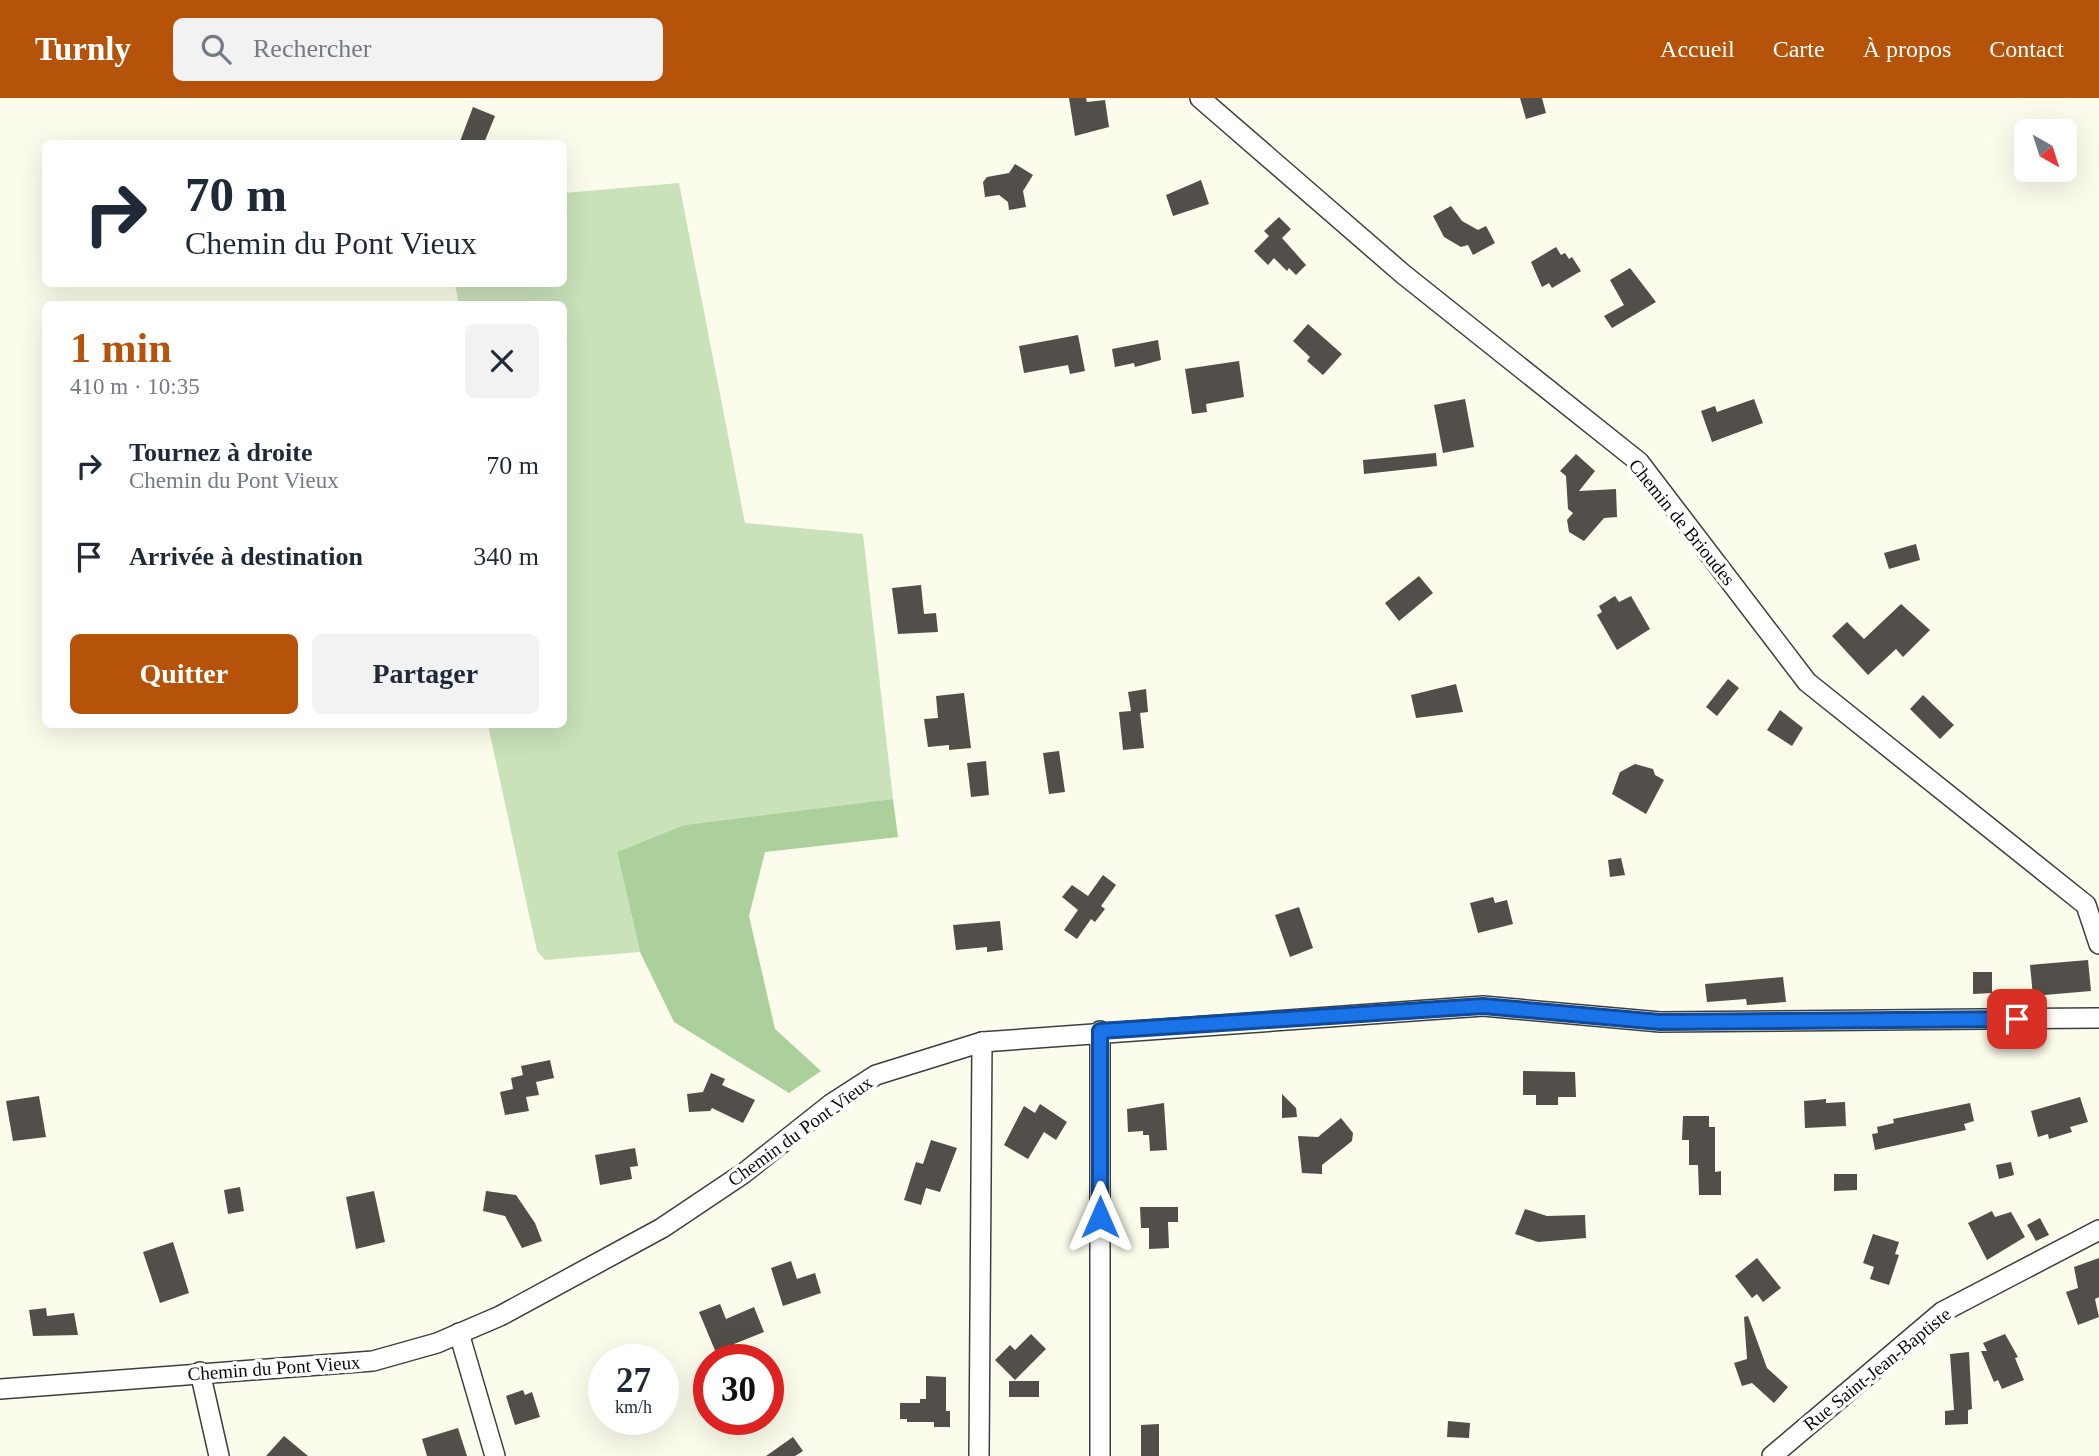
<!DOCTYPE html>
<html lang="fr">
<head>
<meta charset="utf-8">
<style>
  body { margin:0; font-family:"Times New Roman",serif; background:#f2f2f3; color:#1f2937; height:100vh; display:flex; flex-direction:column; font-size:26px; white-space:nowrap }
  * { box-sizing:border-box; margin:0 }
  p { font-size:23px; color:#747a83 }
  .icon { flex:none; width:38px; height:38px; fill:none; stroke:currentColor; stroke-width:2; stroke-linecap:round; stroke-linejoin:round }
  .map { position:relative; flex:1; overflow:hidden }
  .details { position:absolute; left:42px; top:203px; width:525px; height:427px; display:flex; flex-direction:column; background:#fff; border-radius:10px; box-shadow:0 7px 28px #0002 }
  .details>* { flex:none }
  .guide { position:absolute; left:42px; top:42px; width:525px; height:147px; border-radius:10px; box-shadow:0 7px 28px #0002; background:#fff; color:#1f2937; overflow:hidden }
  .needle { width:46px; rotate:141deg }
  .controls { position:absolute; left:2014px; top:21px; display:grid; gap:14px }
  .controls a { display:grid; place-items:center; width:63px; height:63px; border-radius:10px; background:#fff; box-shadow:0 7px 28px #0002; font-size:35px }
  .speed { position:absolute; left:588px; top:1246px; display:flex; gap:14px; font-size:35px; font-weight:700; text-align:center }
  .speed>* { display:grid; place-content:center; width:91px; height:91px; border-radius:50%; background:#fff; box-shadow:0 7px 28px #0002; line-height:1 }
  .speed small { font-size:18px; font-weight:400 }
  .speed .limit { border:10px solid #d22; background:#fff; color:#111 }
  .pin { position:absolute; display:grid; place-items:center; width:60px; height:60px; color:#fff; margin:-30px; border-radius:14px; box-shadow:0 4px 10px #0006 }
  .me { position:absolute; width:77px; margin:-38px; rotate:0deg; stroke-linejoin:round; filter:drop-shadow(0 0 5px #0008) }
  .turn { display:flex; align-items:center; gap:24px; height:147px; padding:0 28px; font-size:32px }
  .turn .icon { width:91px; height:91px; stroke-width:2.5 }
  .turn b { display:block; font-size:49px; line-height:60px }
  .round { display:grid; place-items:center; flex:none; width:74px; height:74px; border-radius:10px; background:#f2f2f3 }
  .headline { display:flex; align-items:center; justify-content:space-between; height:119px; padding:0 28px }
  h1 { font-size:42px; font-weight:700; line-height:52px; color:#b45309 }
  .button { display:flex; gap:14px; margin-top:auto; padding:14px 28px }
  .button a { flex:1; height:80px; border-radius:10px; background:#b45309; color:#fff; font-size:28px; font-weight:700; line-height:80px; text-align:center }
  .button a+a { background:#f2f2f3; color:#1f2937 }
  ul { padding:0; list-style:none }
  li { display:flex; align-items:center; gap:21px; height:91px; padding:0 28px }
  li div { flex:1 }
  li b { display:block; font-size:26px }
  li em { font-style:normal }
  header { display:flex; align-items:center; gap:42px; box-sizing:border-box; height:98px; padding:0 35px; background:#b45309; color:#fff }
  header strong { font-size:33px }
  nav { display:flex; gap:38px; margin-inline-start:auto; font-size:24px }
  .search { width:490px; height:63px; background:#f2f2f3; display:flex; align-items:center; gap:18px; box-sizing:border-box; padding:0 24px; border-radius:10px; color:#747a83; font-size:26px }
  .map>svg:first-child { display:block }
</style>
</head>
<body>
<header>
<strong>Turnly</strong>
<div class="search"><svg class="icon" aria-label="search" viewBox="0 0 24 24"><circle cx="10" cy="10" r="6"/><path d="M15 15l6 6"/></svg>Rechercher</div>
<nav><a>Accueil</a><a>Carte</a><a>À propos</a><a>Contact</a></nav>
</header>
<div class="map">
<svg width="2099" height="1358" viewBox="0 0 2099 1358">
  <rect width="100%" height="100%" fill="#fcfcec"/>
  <path fill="#c9e2ba" d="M679,85l66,340 118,11 30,265 -209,26 -67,27 23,100 -95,8 -8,-9 -49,-226 76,-1v-420h-105l-4,-20h109v-91z"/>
  <path fill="#abd09c" d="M893,701l5,38 -133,15 -16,64 26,113 46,42 -32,22 -115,-71 -34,-70 -23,-100 67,-27z"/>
  <g fill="#524e49">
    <path d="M1069,0h17l1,4 18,-2 4,27 -34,9z"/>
    <path d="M1520,0h22l4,15 -20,6z"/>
    <path d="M473,9l22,9 -11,27 -7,-3 -4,4h-14z"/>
    <path d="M1015,66l18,11 -10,16 3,16 -17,3 -1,-8 -9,-7 -14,2 -2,-15 4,-5 22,-4z"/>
    <path d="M1201,82l8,24 -36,12 -7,-21z"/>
    <path d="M1451,108l11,15 16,9 8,-4 9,17 -22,12 -5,-10 -7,2 -17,-10 -11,-21z"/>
    <path d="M1279,119l12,12 -9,9 24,27 -10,10 -7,-7 -2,3 -13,-13 -6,7 -14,-14 15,-15 -5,-5z"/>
    <path d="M1556,149l5,8 4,-2 4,6 3,-2 9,14 -29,17 -3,-5 -7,4 -11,-25z"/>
    <path d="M1630,170l26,34 -44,26 -8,-12 20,-11 -14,-25z"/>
    <path d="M1308,226l34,30 -19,21 -16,-14 3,-4 -17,-16z"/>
    <path d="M1078,237l7,36 -15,3 -2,-9 -44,8 -5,-27z"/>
    <path d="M1158,242l3,20 -26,7 -1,-4 -19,4 -3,-18z"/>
    <path d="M1239,263l5,36 -38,7 1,8 -15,2 -7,-45z"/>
    <path d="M1465,301l9,48 -31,6 -9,-48z"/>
    <path d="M1754,301l9,24 -51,19 -11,-31 14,-5 2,6z"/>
    <path d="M1436,355l1,13 -73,8 -1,-14z"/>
    <path d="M1576,356l19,17 -16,20 37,-2 1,28 -13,1 -20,23 -15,-9 -2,-12 6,-7 -5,-4 -2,-33 -6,-5z"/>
    <path d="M1916,446l4,16 -31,9 -5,-16z"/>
    <path d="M1419,478l14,17 -34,28 -14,-18z"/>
    <path d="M921,487l3,29 12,-1 2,19 -40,2 -6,-46z"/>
    <path d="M1615,498l4,6 12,-6 19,33 -33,21 -20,-35 5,-3 -3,-6z"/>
    <path d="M1901,506l29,26 -27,27 -7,-8 -28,26 -36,-39 15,-14 17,17z"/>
    <path d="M1728,581l11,9 -22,28 -11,-9z"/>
    <path d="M1456,586l7,28 -47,6 -5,-23z"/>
    <path d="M1146,591l2,23 -8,1 4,35 -21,2 -4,-38 12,-1 -3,-19z"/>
    <path d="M964,595l7,55 -22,2v-5l-21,2 -4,-28 14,-1 -2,-22z"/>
    <path d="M1923,597l31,30 -14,14 -30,-30z"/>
    <path d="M1780,612l23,18 -11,18 -25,-16z"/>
    <path d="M1059,653l6,41 -16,2 -6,-41z"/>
    <path d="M986,663l3,34 -18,2 -4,-34z"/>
    <path d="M1635,666l18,5 2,6 9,5 -18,34 -34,-20 8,-22z"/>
    <path d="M1621,760l4,17 -15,2 -2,-17z"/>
    <path d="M1103,777l13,10 -15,21 4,3 -10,13 -4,-3 -14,20 -13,-9 14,-20 -16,-13 10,-12 16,11z"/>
    <path d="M1493,799l2,6 12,-3 6,24 -35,9 -8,-30z"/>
    <path d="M1299,809l14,41 -23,9 -15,-42z"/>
    <path d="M1000,823l3,29 -16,2v-5l-31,3 -3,-25z"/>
    <path d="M2088,862l3,31 -58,5 -3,-31z"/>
    <path d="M1973,874h19v21l-19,1z"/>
    <path d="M1783,879l3,25 -39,3 -1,-6 -39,3 -2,-18z"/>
    <path d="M550,962l4,18 -18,4 3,13 -13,2 3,14 -24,4 -5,-23 13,-3 -2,-11 12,-3 -2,-9z"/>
    <path d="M1523,973l52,1 1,25h-18v8h-22v-10h-13z"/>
    <path d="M711,975l14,6 -3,6 33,15 -12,23 -31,-15 -2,3 -21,1 -2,-18 16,-2z"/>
    <path d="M1282,996l14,14 1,9 -15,1z"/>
    <path d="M39,998l7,41 -33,4 -7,-40z"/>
    <path d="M2080,999l8,25 -18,5 2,5 -23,7 -1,-5 -10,3 -7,-26z"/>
    <path d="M1826,1001v4l19,-1 1,24 -41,2 -1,-27z"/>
    <path d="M1164,1005l3,47 -17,1 -1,-16h-6v-4l-15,1 -1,-23z"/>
    <path d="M1970,1005l4,18 -10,3 2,6 -91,20 -3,-16 6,-1 -1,-6 17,-4 -1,-4z"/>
    <path d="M1040,1006l27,18 -11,18 -12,-8 -16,27 -24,-14 20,-39 11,7z"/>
    <path d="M1683,1018h26v11h6v45l6,-1v24h-22l-1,-30h-9v-25h-7z"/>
    <path d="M1341,1020l12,15 -1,8 -30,24v9l-20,-1 -4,-37 20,1z"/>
    <path d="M931,1042l26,8 -17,44 -14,-4 -5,17 -17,-5 12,-38 7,2z"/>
    <path d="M635,1050l3,18 -8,1 2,12 -32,6 -5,-30z"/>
    <path d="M2011,1064l3,13 -15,4 -3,-14z"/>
    <path d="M1834,1076h23v16l-23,1z"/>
    <path d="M240,1089l4,24 -16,3 -4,-24z"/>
    <path d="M374,1093l11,51 -29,7 -10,-52z"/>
    <path d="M486,1093l30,4 19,28 7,18 -20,7 -17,-32 -22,-5z"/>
    <path d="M1140,1109h38v15h-10l1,26 -20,1v-21h-8z"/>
    <path d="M1525,1111l22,7 38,-1 1,23 -48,4 -23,-8z"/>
    <path d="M1992,1113l3,6 16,-5 14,25 -38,23 -19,-37z"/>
    <path d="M2040,1120l9,17 -13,6 -9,-16z"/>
    <path d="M1873,1136l26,8 -4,12 4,1 -10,30 -19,-6 4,-12 -11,-4z"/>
    <path d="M173,1144l16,51 -29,10 -17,-51z"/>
    <path d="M1757,1160l24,30 -18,14 -6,-8 -5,4 -17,-22z"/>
    <path d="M2099,1160v39l-4,2 4,18 -21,8 -12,-33 12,-4 -4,-21z"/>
    <path d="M791,1163l6,18 18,-6 6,20 -38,13 -12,-38z"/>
    <path d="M720,1206l6,15 28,-12 10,25 -30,12 5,13 -8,3h-12l-20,-48z"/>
    <path d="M46,1210l1,8 27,-3 4,22 -45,1 -4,-26z"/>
    <path d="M1748,1218l19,52 21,19 -14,16 -22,-20 -10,3 -8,-23 13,-4 -3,-42z"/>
    <path d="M1031,1236l15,15 -31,31 -20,-20 15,-15 5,5z"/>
    <path d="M2005,1236l13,23 -3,1 9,22 -22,9 -4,-9 -4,2 -13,-31h6l-4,-8z"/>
    <path d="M1969,1254l3,57 -4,1v14l-23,1v-14l9,-1 -4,-56z"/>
    <path d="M926,1278l20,1v34h4v16h-16v-5h-27v-3h-7v-16h20v-4h6z"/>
    <rect x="1009" y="1283" width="30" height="16"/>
    <path d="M523,1292l2,5 7,-3 8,25 -25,8 -9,-29z"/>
    <path d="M1448,1323l22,2 -1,15 -22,-1z"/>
    <path d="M1159,1326v32h-18v-31z"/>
    <path d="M458,1330l9,28h-40l-5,-17z"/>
    <path d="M284,1338l24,20h-42z"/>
    <path d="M793,1339l10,14 -8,5h-29z"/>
  </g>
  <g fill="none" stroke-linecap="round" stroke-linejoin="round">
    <defs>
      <g id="street">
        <path d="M1200,0l203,176 236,188 168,220 279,223 13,39"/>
        <path d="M1100,933v425"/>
        <path d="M459,1235l36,123"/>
        <path d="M200,1274l19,84"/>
        <path d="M0,1291l373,-28 64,-18 63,-27 162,-88 82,-55 87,-69 45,-29 106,-33 501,-36 177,16 439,-4"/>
        <path d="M979,1358l3,-414"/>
        <path d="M1772,1358l170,-144 157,-82"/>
      </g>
    </defs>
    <use href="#street" stroke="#3e3e3e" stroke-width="22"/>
    <use href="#street" stroke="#fff" stroke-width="19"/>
  </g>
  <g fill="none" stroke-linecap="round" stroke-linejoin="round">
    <defs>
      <path id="route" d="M1100,1119v-186l383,-25 177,16 357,-3"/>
    </defs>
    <use href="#route" stroke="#114b97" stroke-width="18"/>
    <use href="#route" stroke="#1a73e8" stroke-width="12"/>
  </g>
  <g text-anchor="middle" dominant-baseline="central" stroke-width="7" stroke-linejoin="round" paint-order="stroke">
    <g font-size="19" fill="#0b0b0b" stroke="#fff">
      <text transform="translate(1682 424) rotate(51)">Chemin de Brioudes</text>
      <text transform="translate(800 1033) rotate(-36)">Chemin du Pont Vieux</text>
      <text transform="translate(274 1270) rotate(-4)">Chemin du Pont Vieux</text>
      <text transform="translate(1877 1271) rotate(-39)">Rue Saint-Jean-Baptiste</text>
    </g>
  </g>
</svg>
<div class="controls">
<a><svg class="needle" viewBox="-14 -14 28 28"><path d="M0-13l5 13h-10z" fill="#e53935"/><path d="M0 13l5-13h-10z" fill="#747a83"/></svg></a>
</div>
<div class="speed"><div>27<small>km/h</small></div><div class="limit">30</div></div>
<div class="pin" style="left:2017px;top:921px;background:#d93025"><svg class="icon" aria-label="arrive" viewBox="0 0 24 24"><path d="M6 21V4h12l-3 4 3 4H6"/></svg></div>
<svg class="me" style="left:1100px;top:1119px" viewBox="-20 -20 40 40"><path d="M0-17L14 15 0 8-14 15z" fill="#1a73e8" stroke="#fff" stroke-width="4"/></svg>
<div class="guide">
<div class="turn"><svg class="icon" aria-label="right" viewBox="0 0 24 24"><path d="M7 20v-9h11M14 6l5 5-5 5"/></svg><div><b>70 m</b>Chemin du Pont Vieux</div></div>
</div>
<section class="details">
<div class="headline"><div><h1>1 min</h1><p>410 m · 10:35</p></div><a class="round"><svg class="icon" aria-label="close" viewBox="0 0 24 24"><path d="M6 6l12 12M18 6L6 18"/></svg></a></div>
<ul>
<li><svg class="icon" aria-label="right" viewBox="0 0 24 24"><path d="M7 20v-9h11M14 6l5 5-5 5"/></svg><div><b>Tournez à droite</b><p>Chemin du Pont Vieux</p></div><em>70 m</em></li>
<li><svg class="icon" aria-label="arrive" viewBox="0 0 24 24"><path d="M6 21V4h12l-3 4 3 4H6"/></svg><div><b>Arrivée à destination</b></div><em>340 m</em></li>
</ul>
<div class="button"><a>Quitter</a><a>Partager</a></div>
</section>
</div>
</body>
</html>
